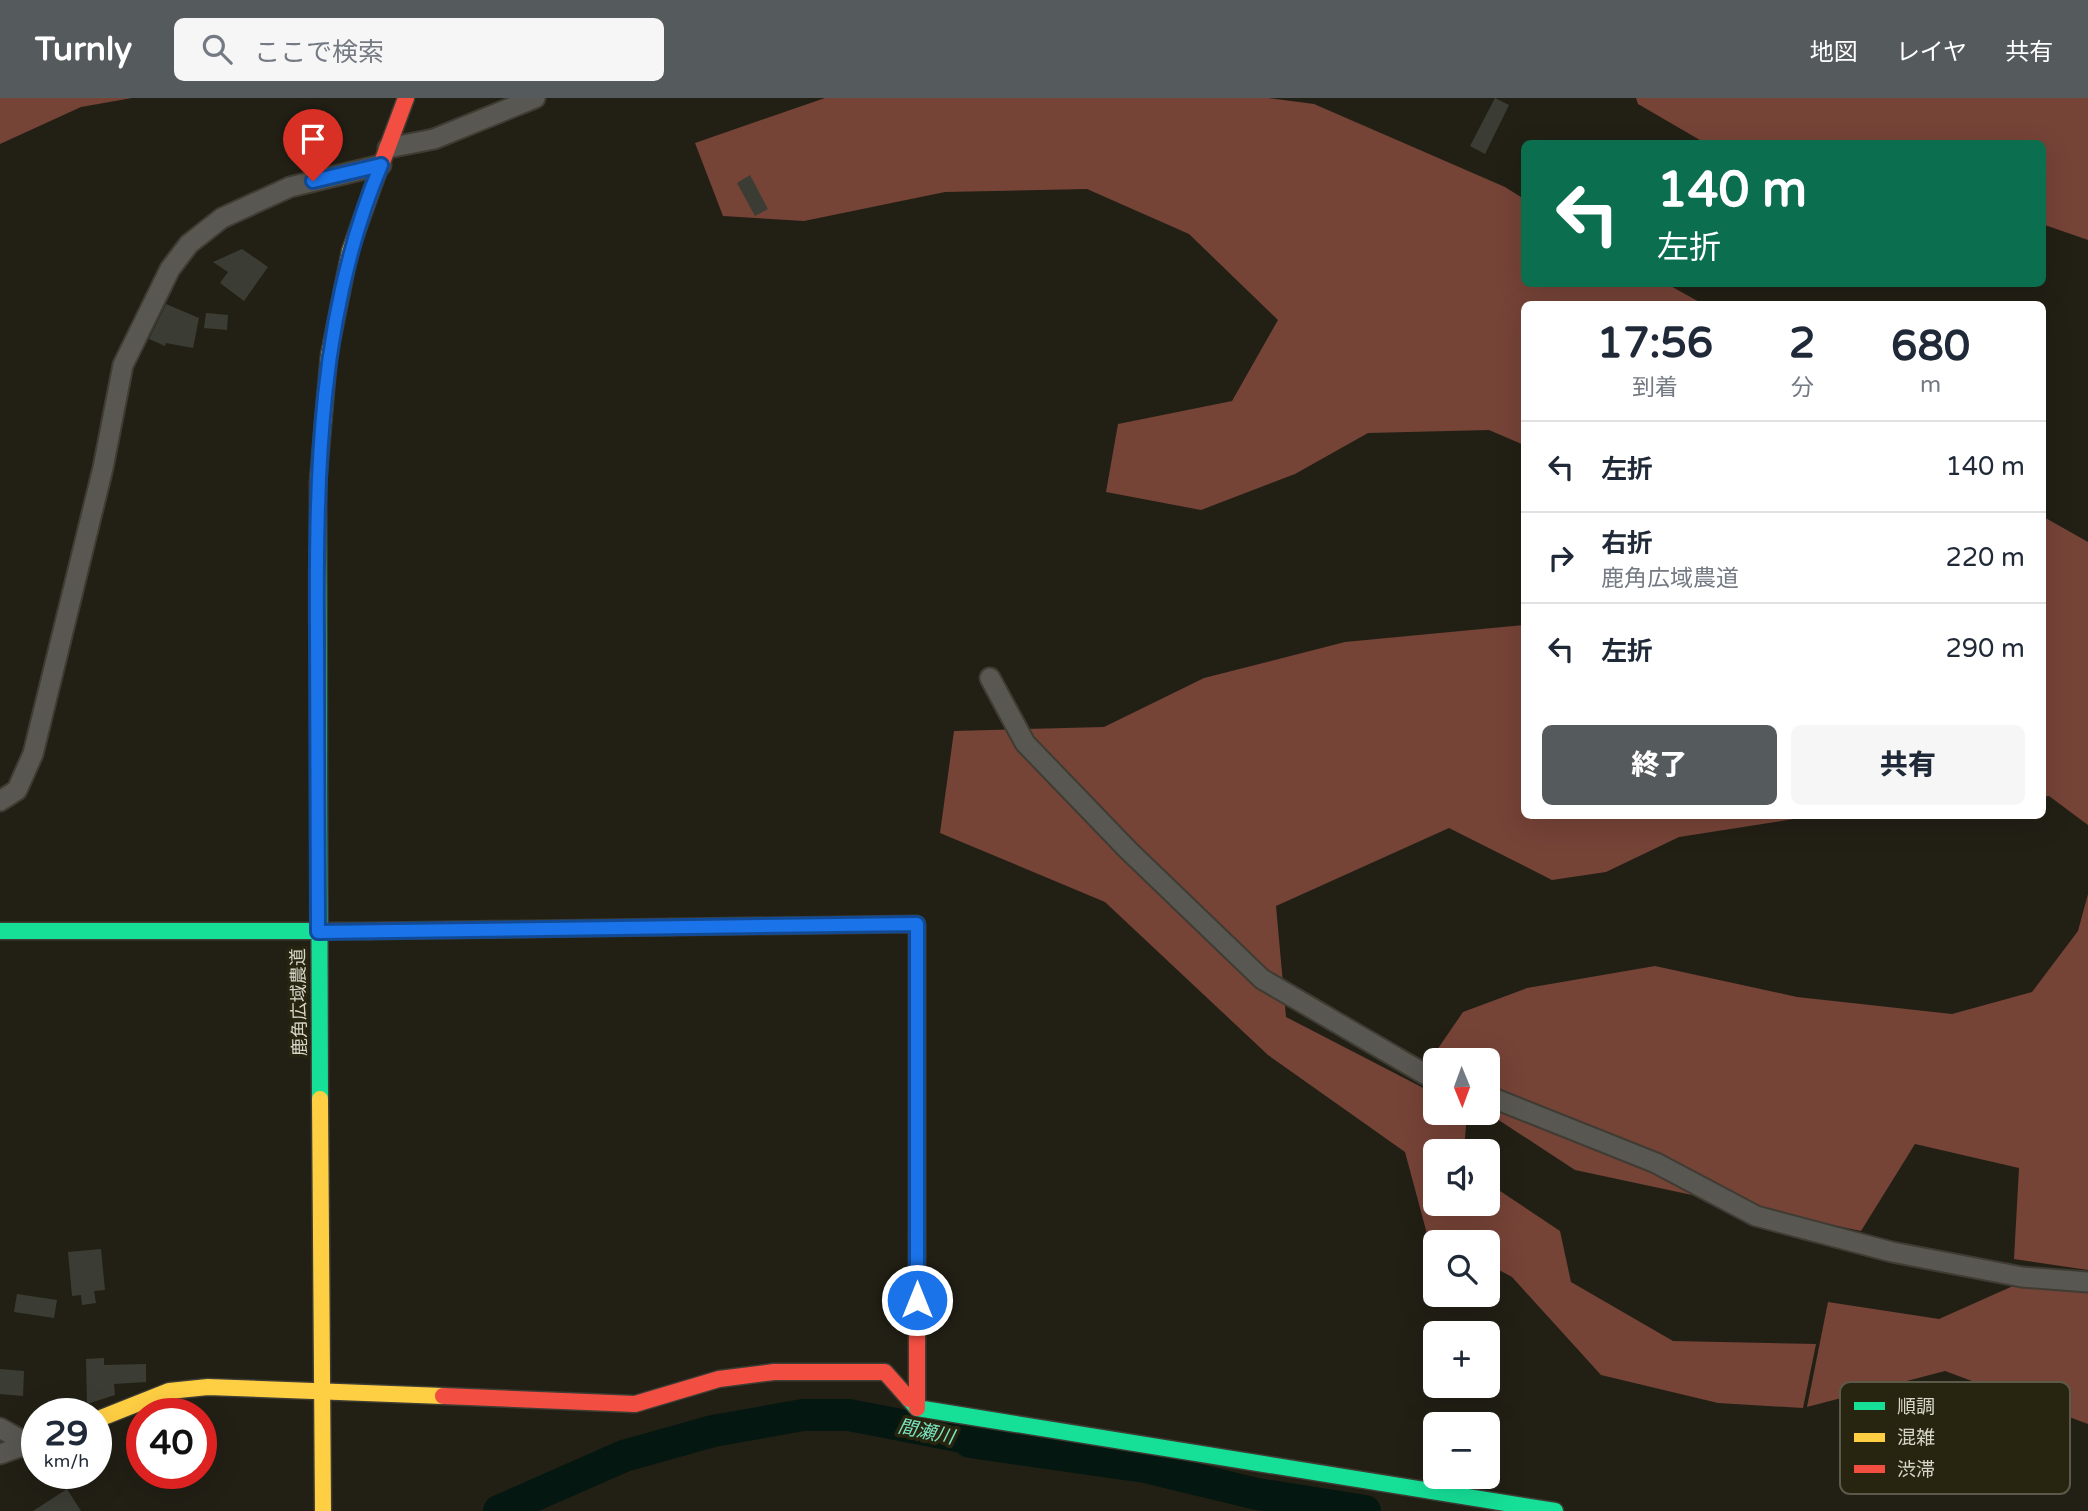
<!DOCTYPE html>
<html lang="ja">
<head>
<meta charset="utf-8">
<style>
  body { margin:0; font-family:"Varela Round","Noto Sans JP",sans-serif; background:#f6f6f7; color:#1f2937; height:100vh; display:flex; flex-direction:column; font-size:26px; white-space:nowrap }
  * { box-sizing:border-box; margin:0 }
  p { font-size:23px; color:#747a83 }
  .icon { flex:none; width:38px; height:38px; fill:none; stroke:currentColor; stroke-width:2; stroke-linecap:round; stroke-linejoin:round }
  .map { position:relative; flex:1; overflow:hidden }
  .side { position:absolute; left:1521px; top:203px; width:525px; height:518px; display:flex; flex-direction:column; background:#fff; border-radius:10px; box-shadow:0 7px 28px #0002 }
  .side>* { flex:none }
  .banner { position:absolute; left:1521px; top:42px; width:525px; height:147px; border-radius:10px; box-shadow:0 7px 28px #0002; background:#0b6e4f; color:#fff; overflow:hidden }
  .needle { width:46px; rotate:179deg }
  .controls { position:absolute; left:1423px; top:950px; display:grid; gap:14px }
  .controls a { display:grid; place-items:center; width:77px; height:77px; border-radius:10px; background:#fff; box-shadow:0 7px 28px #0002; font-size:35px }
  .speed { position:absolute; left:21px; top:1300px; display:flex; gap:14px; font-size:35px; font-weight:700; text-align:center }
  .speed>* { display:grid; place-content:center; width:91px; height:91px; border-radius:50%; background:#fff; box-shadow:0 7px 28px #0002; line-height:1 }
  .speed small { font-size:18px; font-weight:400 }
  .speed .limit { border:10px solid #d22; background:#fff; color:#111 }
  .pin { position:absolute; display:grid; place-items:center; width:60px; height:60px; color:#fff; margin:-72px -30px; border-radius:50% 50% 50% 0; rotate:-45deg; box-shadow:0 0 7px #0007 }
  .pin .icon { rotate:45deg }
  .me { position:absolute; width:77px; margin:-38px; rotate:0deg; stroke-linejoin:round; filter:drop-shadow(0 0 5px #0008) }
  .turn { display:flex; align-items:center; gap:24px; height:147px; padding:0 21px; font-size:32px }
  .turn .icon { width:91px; height:91px; stroke-width:2.5 }
  .turn b { display:block; font-size:49px; line-height:60px }
  .eta { display:flex; justify-content:space-evenly; align-items:center; height:119px; text-align:center }
  .eta b { font-size:42px; font-weight:800; line-height:49px }
  .cta { display:flex; gap:14px; margin-top:auto; padding:14px 21px }
  .cta a { flex:1; height:80px; border-radius:10px; background:#555a5c; color:#fff; font-size:28px; font-weight:800; line-height:80px; text-align:center }
  .cta a+a { background:#f6f6f7; color:#1f2937 }
  ul { padding:0; list-style:none }
  li { display:flex; align-items:center; gap:21px; height:91px; padding:0 21px; border-top:2px solid #e0e1e3 }
  li div { flex:1 }
  li b { display:block; font-size:26px }
  li em { font-style:normal }
  header { display:flex; align-items:center; gap:42px; box-sizing:border-box; height:98px; padding:0 35px; background:#555a5c; color:#fff }
  header strong { font-size:33px }
  nav { display:flex; gap:38px; margin-inline-start:auto; font-size:24px }
  .search { width:490px; height:63px; background:#f6f6f7; display:flex; align-items:center; gap:18px; box-sizing:border-box; padding:0 24px; border-radius:10px; color:#747a83; font-size:26px }
  .map>svg:first-child { display:block }
</style>
</head>
<body>
<header>
<strong>Turnly</strong>
<div class="search"><svg class="icon" aria-label="search" viewBox="0 0 24 24"><circle cx="10" cy="10" r="6"/><path d="M15 15l6 6"/></svg>ここで検索</div>
<nav><a>地図</a><a>レイヤ</a><a>共有</a></nav>
</header>
<div class="map">
<svg width="2088" height="1413" viewBox="0 0 2088 1413">
  <rect width="100%" height="100%" fill="#222015"/>
  <g fill="#764337">
    <path d="M0,0h132l-51,9 -81,37z"/>
    <path d="M825,0h443l46,6 191,83 19,12v85h143l36,20h-179v141l-35,-15 -121,3 -73,41 -94,36 -95,-18 12,-68 114,-23 46,-81 -89,-86 -102,-45 -142,3 -141,29 -81,-5 -28,-73z"/>
    <path d="M1636,0h452v142l-46,-16v-80l-337,-1 -67,-39z"/>
    <path d="M2042,418l46,26v283l-39,-29 -7,1z"/>
    <path d="M1524,527v191h289l-134,21 -73,35 -54,8 -103,-52 -173,78 10,111 149,77v19h32l-3,38 -29,1v52h53v-21l72,48 11,51 102,59 143,3 -13,64 -85,-5 -117,-28 -89,-98 -24,-13v-22h-43l-18,-8 -22,-82 -137,-97 -163,-153 -165,-69 14,-102 150,-4 100,-49 141,-36z"/>
    <path d="M2088,796v376l-74,-11 5,-91 -104,-24 -54,87 -286,-61 -87,-57v-53h-53v13l-9,-7 37,-54 64,-24 128,-22 142,31 155,17 80,-22 46,-61z"/>
    <path d="M2013,1188l75,4v134l-143,-53 -138,36 21,-105 111,17z"/>
  </g>
  <g fill="none" stroke-linecap="round" stroke-linejoin="round">
    <path stroke="#041710" stroke-width="32" d="M499,1413l125,-55 89,-25 90,-16h46l119,23 2,4 175,25 112,27 108,17"/>
  </g>
  <g fill="#3b3d34">
    <path d="M1495,0l14,7 -24,49 -15,-8z"/>
    <path d="M750,77l18,34 -13,7 -18,-33z"/>
    <path d="M242,151l26,18 -24,34 -24,-18 8,-11 -15,-10z"/>
    <path d="M166,206l33,14 -6,30 -27,-5 -1,3 -16,-7z"/>
    <path d="M206,215l22,2 -1,15 -23,-2z"/>
    <path d="M101,1151l4,41 -11,1 2,12 -14,2 -1,-10 -9,1 -4,-44z"/>
    <path d="M17,1196l40,6 -3,18 -40,-6z"/>
    <path d="M104,1260v7l42,-1v18l-32,2 1,11 -28,9 -1,-45z"/>
    <path d="M0,1271l24,2 -1,25 -23,-2z"/>
    <path d="M67,1391l14,22h-48z"/>
  </g>
  <g fill="none" stroke-linecap="round" stroke-linejoin="round">
    <defs>
      <g id="street">
        <path d="M388,50l46,-9 101,-41"/>
        <path d="M990,580l35,65 103,107 134,129 173,101"/>
        <path d="M0,703l17,-11 16,-36 70,-286 20,-103 47,-96 19,-25 33,-26 68,-31 91,-22"/>
        <path d="M1488,998l168,67 100,53 136,36 130,25 66,5"/>
        <path d="M0,1330l28,16"/>
        <path d="M0,1356l37,-13"/>
      </g>
      <g id="fast">
        <path d="M318,384l2,617"/>
        <path d="M671,829l246,-3v314"/>
        <path d="M0,833h368"/>
        <path d="M909,1301l8,9 638,103"/>
      </g>
      <g id="slow">
        <path d="M318,384l11,-127 21,-104 21,-59"/>
        <path d="M320,1001l3,412"/>
        <path d="M96,1322l73,-29 39,-4 235,9"/>
      </g>
      <g id="jam">
        <path d="M371,94l35,-94"/>
        <path d="M368,833l303,-4"/>
        <path d="M917,1140v170"/>
        <path d="M443,1298l192,8 84,-25 55,-7h111l24,27"/>
      </g>
    </defs>
    <use href="#street" stroke="#3e3c33" stroke-width="23"/>
    <use href="#fast" stroke="#3e3c33" stroke-width="19"/>
    <use href="#slow" stroke="#3e3c33" stroke-width="19"/>
    <use href="#jam" stroke="#3e3c33" stroke-width="19"/>
    <use href="#street" stroke="#595751" stroke-width="19"/>
    <use href="#fast" stroke="#16e098" stroke-width="16"/>
    <use href="#slow" stroke="#ffcf43" stroke-width="16"/>
    <use href="#jam" stroke="#f24e42" stroke-width="16"/>
  </g>
  <g fill="none" stroke-linecap="round" stroke-linejoin="round">
    <defs>
      <path id="route" d="M313,83l68,-16c-63,149 -65,310 -64,470 0,99 1,198 1,297l599,-8v376"/>
    </defs>
    <use href="#route" stroke="#114b97" stroke-width="18"/>
    <use href="#route" stroke="#1a73e8" stroke-width="12"/>
  </g>
  <g text-anchor="middle" dominant-baseline="central" stroke-width="7" stroke-linejoin="round" paint-order="stroke">
    <g font-size="18" fill="#d7d6c9" stroke="#272410">
      <text transform="translate(299 904) rotate(-91)">鹿角広域農道</text>
    </g>
    <g font-size="19" font-style="italic" fill="#79e5c1" stroke="#272410">
      <text transform="translate(926 1334) rotate(12)">間瀬川</text>
    </g>
  </g>
  <rect x="1840" y="1284" width="230" height="112" rx="10" fill="#272410" stroke="#5c5948" stroke-width="2"/>
  <rect x="1854" y="1304" width="31" height="8" fill="#16e098"/>
  <rect x="1854" y="1335" width="31" height="9" fill="#ffcf43"/>
  <rect x="1854" y="1367" width="31" height="8" fill="#f24e42"/>
  <g font-size="19" fill="#d7d6c9">
    <text x="1897" y="1315">順調</text>
    <text x="1897" y="1346">混雑</text>
    <text x="1897" y="1378">渋滞</text>
  </g>
</svg>
<div class="controls">
<a><svg class="needle" viewBox="-14 -14 28 28"><path d="M0-13l5 13h-10z" fill="#e53935"/><path d="M0 13l5-13h-10z" fill="#747a83"/></svg></a>
<a><svg class="icon" aria-label="sound" viewBox="0 0 24 24"><path d="M4 9h4l5-4v14l-5-4H4zM17 9q2 3 0 6"/></svg></a>
<a><svg class="icon" aria-label="search" viewBox="0 0 24 24"><circle cx="10" cy="10" r="6"/><path d="M15 15l6 6"/></svg></a>
<a>+</a>
<a>−</a>
</div>
<div class="speed"><div>29<small>km/h</small></div><div class="limit">40</div></div>
<div class="pin" style="left:313px;top:83px;background:#d93025"><svg class="icon" aria-label="arrive" viewBox="0 0 24 24"><path d="M6 21V4h12l-3 4 3 4H6"/></svg></div>
<svg class="me" style="left:917px;top:1202px" viewBox="-20 -20 40 40"><circle r="17" fill="#1a73e8" stroke="#fff" stroke-width="3"/><path d="M0-11L8 9 0 5-8 9z" fill="#fff"/></svg>
<div class="banner">
<div class="turn"><svg class="icon" aria-label="left" viewBox="0 0 24 24"><path d="M17 20v-9H6M10 6l-5 5 5 5"/></svg><div><b>140 m</b>左折</div></div>
</div>
<section class="side">
<div class="eta">
<div><b>17:56</b><p>到着</p></div>
<div><b>2</b><p>分</p></div>
<div><b>680</b><p>m</p></div>
</div>
<ul>
<li><svg class="icon" aria-label="left" viewBox="0 0 24 24"><path d="M17 20v-9H6M10 6l-5 5 5 5"/></svg><div><b>左折</b></div><em>140 m</em></li>
<li><svg class="icon" aria-label="right" viewBox="0 0 24 24"><path d="M7 20v-9h11M14 6l5 5-5 5"/></svg><div><b>右折</b><p>鹿角広域農道</p></div><em>220 m</em></li>
<li><svg class="icon" aria-label="left" viewBox="0 0 24 24"><path d="M17 20v-9H6M10 6l-5 5 5 5"/></svg><div><b>左折</b></div><em>290 m</em></li>
</ul>
<div class="cta"><a>終了</a><a>共有</a></div>
</section>
</div>
</body>
</html>
